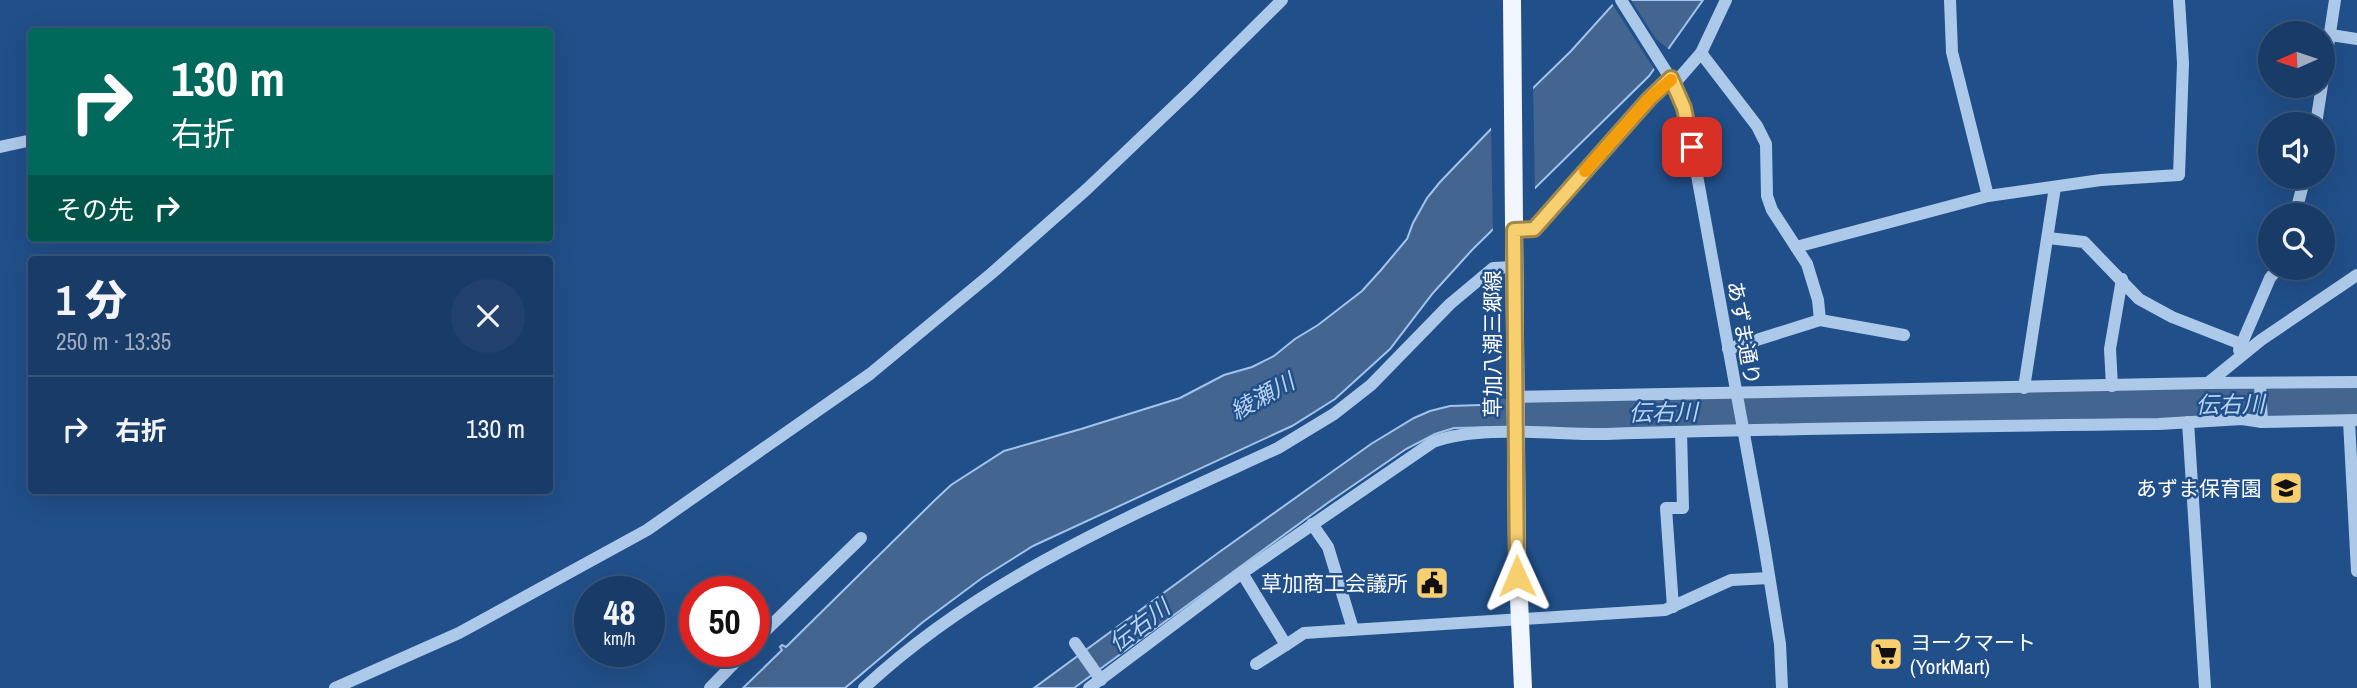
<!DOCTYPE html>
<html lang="ja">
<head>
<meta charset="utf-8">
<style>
  body { margin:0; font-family:"Archivo Narrow","Noto Sans JP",sans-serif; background:#22426d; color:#f1f3f6; height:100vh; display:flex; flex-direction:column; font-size:26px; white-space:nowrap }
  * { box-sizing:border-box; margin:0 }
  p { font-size:23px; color:#9fadc0 }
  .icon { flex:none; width:38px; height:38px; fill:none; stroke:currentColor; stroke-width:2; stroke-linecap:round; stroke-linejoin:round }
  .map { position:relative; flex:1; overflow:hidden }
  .drawer { position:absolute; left:28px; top:256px; width:525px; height:238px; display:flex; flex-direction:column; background:#193b67; border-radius:7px; box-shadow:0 7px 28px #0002,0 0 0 2px #37557b }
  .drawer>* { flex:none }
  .top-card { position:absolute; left:28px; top:28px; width:525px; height:214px; border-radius:7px; box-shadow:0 7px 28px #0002,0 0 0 2px #37557b; background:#00695c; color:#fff; overflow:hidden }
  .needle { width:46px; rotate:267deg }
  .tools { position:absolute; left:2258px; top:21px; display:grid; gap:14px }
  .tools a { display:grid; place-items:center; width:77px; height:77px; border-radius:50%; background:#193b67; box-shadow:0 7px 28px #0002,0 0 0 2px #37557b; font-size:35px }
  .speed { position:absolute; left:574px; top:576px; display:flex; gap:14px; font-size:35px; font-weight:700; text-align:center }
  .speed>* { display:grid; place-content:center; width:91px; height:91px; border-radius:50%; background:#193b67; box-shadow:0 7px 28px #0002,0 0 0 2px #37557b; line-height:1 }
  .speed small { font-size:18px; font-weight:400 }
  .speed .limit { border:10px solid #d22; background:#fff; color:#111 }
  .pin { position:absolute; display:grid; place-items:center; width:60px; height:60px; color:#fff; margin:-30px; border-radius:14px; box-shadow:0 4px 10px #0006 }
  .me { position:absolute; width:77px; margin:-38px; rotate:359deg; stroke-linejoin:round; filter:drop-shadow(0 0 5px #0008) }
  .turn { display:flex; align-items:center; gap:24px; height:147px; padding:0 28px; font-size:32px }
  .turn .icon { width:91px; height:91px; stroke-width:2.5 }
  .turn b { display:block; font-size:49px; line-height:60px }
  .then { display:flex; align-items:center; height:66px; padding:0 28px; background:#0003; gap:14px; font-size:26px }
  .round { display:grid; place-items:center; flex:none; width:74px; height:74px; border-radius:37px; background:#22426d }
  .head { display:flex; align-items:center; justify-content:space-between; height:119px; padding:0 28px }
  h1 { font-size:42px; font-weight:800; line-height:52px }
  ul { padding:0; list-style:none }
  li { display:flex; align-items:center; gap:21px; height:105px; padding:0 28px; border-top:2px solid #37557b }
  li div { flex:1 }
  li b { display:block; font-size:26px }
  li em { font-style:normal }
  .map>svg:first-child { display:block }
</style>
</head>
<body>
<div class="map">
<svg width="2357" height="688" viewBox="0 0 2357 688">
  <rect width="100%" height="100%" fill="#214f89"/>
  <g fill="#44658f" stroke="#a1c4ec" stroke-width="2">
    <path d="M1617,0h86l-54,76 -177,174 -39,43 -43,56 -55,50 -43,27 -259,120 -51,32 -59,44 -78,66h-102l39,-38 -2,-3 2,-2 4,2 149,-147 16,-15 53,-34 77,-22 99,-31 44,-23 28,-8 22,-11 21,-17 23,-14 44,-34 19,-21 26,-31 6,-16 14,-25 13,-16 51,-53 80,-78z"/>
    <path d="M1542,403v23l-88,2 -19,6 -29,15 -77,53 -255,186h-40l184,-135 153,-109 43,-26 16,-7 20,-5z"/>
  </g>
  <g fill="#214f89">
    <path d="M1613,0h18l25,39 15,12 -15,21 -45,-70z"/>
    <path d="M1533,83l2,110 -42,42 -2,-112z"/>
    <path d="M1535,403l1,24h-41l-1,-23z"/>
  </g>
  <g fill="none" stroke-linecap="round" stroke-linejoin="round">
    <path stroke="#44658f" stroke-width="32" d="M1499,415l75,1 783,-14"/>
    <g stroke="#adc9ea" stroke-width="12">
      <path d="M1621,0l53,84 13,36 77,424 16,100 2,44"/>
      <path d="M1950,0l2,52 36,144"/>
      <path d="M2331,35l26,4"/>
      <path d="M1701,53l56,73 9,18 1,52 5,14 35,54 11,36 2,20"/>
      <path d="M1674,84l27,-31 25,-53"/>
      <path d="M2316,124l19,-124"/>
      <path d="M0,147l32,-7"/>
      <path d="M2295,215l10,-38"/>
      <path d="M1514,230l20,-1 115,-130 22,-21"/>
      <path d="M2048,238l36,4 55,57 33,18 69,27"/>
      <path d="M1796,247l192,-51 113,-16 78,-5 4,-112 -4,-63"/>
      <path d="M1728,349l92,-29 84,15"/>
      <path d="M2239,350l31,-72 8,-10"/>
      <path d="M2208,383l53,-43 96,-65"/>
      <path d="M2260,384l2,38"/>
      <path d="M2112,386l-2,-37 12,-70"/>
      <path d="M2024,388l31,-201"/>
      <path d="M1515,397l693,-14 149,-1"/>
      <path d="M2349,421l8,150"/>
      <path d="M2188,422l17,266"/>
      <path d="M1312,524l16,23 25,82"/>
      <path d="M1242,573l191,-131c47,-18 122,-7 174,-8 184,-6 368,-8 552,-10l83,-5 20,3 95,-2"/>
      <path d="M1673,607l-7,-99h17l-2,-76"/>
      <path d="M754,642l107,-104"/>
      <path d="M1075,643l26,37"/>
      <path d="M1256,664l30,-19"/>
      <path d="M335,688l124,-55 188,-103 223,-156 122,-101 95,-84 105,-100 90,-89"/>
      <path d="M710,688l36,-37"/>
      <path d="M864,688c119,-111 268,-173 414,-240l56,-34 37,-29 79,-81 43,-36 21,-1"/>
      <path d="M1089,688l153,-115 44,72 18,-12 361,-23 66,-30 38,-2"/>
    </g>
    <path stroke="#f1f6fe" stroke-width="18" d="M1512,0l5,555 6,133"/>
  </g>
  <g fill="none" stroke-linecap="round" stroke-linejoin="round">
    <defs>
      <path id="route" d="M1517,576l-3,-346 20,-1 115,-130 22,-21 13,30 8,39"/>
    </defs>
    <use href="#route" stroke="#a18748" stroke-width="18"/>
    <use href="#route" stroke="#f7cf6f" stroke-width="12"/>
    <path stroke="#f59e0b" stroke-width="12" d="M1585,171l64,-72 22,-19"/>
  </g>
  <defs>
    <symbol id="school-square" viewBox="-11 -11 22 22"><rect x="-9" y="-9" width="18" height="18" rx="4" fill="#f7cf6f" stroke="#214f89"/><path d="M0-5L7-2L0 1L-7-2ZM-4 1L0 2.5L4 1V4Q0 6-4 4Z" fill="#111"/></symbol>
    <symbol id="civic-square" viewBox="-11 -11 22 22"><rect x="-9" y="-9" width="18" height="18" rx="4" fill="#f7cf6f" stroke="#214f89"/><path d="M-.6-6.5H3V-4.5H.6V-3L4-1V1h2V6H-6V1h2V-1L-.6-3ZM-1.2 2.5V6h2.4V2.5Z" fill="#111"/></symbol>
    <symbol id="supermarket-square" viewBox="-11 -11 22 22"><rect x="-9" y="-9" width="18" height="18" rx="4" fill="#f7cf6f" stroke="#214f89"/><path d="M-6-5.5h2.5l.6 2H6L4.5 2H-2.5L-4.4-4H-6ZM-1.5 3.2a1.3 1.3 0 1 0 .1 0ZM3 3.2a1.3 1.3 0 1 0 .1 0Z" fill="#111"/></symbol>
  </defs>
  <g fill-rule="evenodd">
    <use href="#school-square" x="2267" y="469" width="38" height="38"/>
    <use href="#civic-square" x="1413" y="564" width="38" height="38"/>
    <use href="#supermarket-square" x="1867" y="635" width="38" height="38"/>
  </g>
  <g text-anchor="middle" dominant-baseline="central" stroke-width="5" stroke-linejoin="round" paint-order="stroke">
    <g font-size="21" fill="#fff" stroke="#214f89">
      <text transform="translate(1744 333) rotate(80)">あずま通り</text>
      <text transform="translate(1492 344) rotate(-90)">草加八潮三郷線</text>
    </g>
    <g font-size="21" fill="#fff" stroke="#214f89" text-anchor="end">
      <text x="2262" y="488">あずま保育園</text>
      <text x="1408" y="583">草加商工会議所</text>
      <text x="1910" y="642" text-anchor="start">ヨークマート<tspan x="1910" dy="24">(YorkMart)</tspan></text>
    </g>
    <g font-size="23" font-style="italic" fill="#b9d3f2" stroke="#214f89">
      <text transform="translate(1262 396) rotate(-29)">綾瀬川</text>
      <text transform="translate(2230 404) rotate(-1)">伝右川</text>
      <text transform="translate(1663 412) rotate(-1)">伝右川</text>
      <text transform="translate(1139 625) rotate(-37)">伝右川</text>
    </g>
  </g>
</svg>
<div class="tools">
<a><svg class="needle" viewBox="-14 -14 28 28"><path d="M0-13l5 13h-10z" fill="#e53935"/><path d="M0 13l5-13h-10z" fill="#9fadc0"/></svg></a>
<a><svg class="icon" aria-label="sound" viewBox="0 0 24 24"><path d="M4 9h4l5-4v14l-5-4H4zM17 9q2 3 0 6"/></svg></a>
<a><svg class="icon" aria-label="search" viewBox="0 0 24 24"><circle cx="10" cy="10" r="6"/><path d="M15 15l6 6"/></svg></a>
</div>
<div class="speed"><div>48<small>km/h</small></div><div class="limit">50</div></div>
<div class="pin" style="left:1692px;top:147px;background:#d93025"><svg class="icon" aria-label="arrive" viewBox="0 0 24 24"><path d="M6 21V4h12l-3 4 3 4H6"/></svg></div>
<svg class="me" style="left:1517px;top:576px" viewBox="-20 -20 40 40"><path d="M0-17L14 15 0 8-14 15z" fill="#f7cf6f" stroke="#fff" stroke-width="4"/></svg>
<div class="top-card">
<div class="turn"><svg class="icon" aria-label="right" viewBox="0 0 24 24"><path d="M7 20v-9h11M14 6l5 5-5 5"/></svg><div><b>130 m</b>右折</div></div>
<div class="then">その先<svg class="icon" aria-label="right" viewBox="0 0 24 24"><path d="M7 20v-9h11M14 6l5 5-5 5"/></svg></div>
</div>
<section class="drawer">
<div class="head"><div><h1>1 分</h1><p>250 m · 13:35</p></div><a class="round"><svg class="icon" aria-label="close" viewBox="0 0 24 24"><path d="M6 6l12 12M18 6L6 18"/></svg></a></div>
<ul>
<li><svg class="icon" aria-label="right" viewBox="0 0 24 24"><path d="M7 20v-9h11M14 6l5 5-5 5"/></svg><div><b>右折</b></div><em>130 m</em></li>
</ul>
</section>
</div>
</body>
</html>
